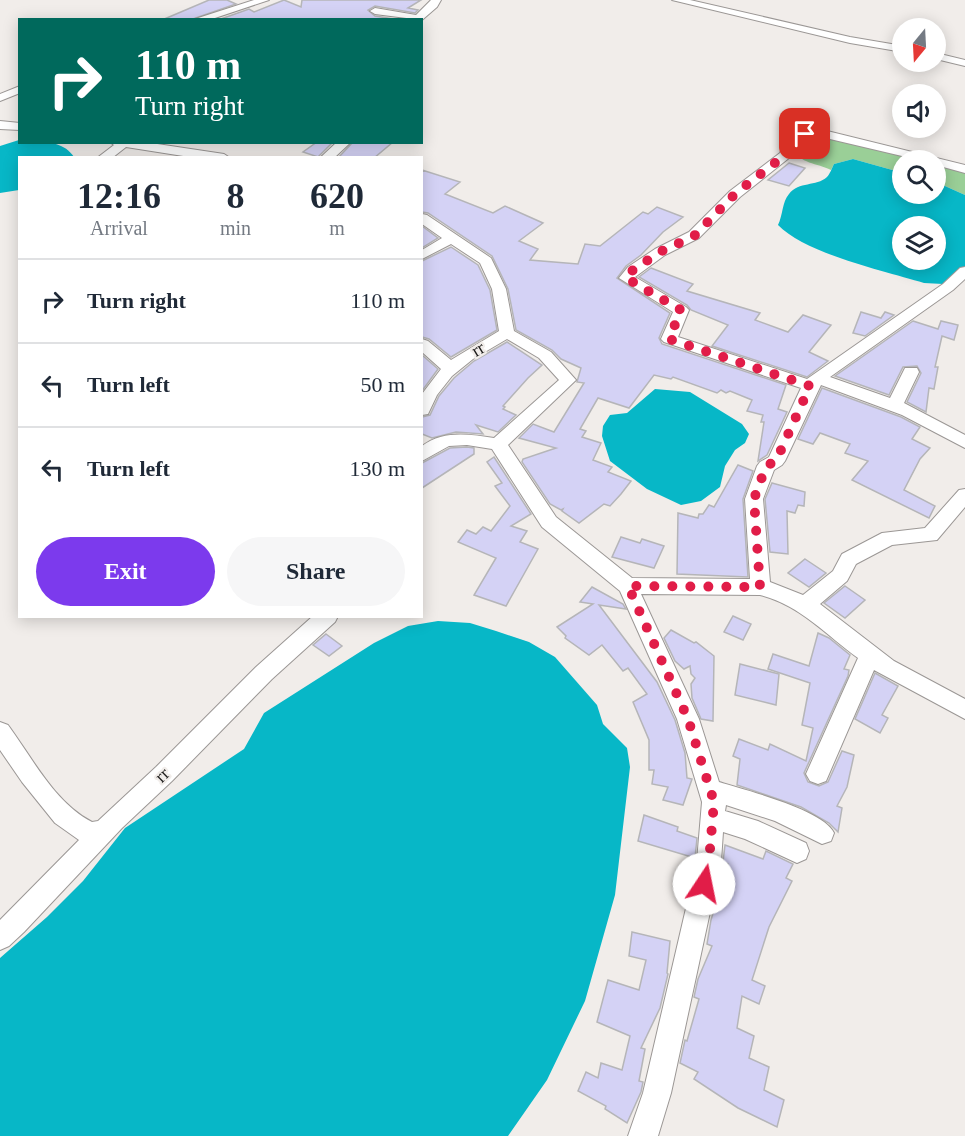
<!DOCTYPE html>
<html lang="en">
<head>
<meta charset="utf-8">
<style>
  body { margin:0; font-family:Georgia,serif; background:#f6f6f7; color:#1f2937; height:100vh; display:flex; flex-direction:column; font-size:22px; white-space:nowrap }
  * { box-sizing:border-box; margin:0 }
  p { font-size:20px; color:#747a83 }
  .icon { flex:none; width:33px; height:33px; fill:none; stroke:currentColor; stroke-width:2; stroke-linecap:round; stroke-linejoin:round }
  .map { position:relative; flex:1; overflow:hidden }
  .panel { position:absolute; left:18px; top:156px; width:405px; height:462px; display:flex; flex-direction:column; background:#fff; border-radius:0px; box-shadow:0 3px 15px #0003 }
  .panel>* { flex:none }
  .banner { position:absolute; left:18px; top:18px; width:405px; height:126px; border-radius:0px; box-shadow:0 3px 15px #0003; background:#00695c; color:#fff; overflow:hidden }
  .needle { width:39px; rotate:198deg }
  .controls { position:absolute; left:892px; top:18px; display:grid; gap:12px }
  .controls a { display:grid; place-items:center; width:54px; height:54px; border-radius:50%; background:#fff; box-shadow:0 3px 15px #0003; font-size:30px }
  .pin { position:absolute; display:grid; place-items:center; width:51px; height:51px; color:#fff; margin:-26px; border-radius:12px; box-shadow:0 3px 9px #0006 }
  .me { position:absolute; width:66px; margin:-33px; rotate:11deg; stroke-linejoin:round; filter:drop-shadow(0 0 4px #0008) }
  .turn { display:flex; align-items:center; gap:21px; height:126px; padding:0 18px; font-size:27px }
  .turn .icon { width:78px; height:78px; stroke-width:2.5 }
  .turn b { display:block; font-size:42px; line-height:51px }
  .eta { display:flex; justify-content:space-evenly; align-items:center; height:102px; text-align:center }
  .eta b { font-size:36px; font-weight:800; line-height:42px }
  .button { display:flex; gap:12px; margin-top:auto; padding:12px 18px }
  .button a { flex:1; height:69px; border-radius:36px; background:#7c3aed; color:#fff; font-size:24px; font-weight:800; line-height:69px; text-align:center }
  .button a+a { background:#f6f6f7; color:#1f2937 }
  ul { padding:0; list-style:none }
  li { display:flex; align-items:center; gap:18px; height:84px; padding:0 18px; border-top:2px solid #e0e1e3 }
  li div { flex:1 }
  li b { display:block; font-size:22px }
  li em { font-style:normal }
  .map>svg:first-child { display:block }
</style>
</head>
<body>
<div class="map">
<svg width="965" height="1136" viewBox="0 0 965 1136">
  <rect width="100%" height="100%" fill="#f1edea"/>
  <g fill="#9acf97">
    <path d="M810,134l105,23 13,3h-25v13l-50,-14 -19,5 -3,6c-14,-7 -31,-6 -39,-22z"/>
    <path d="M936,163l29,7v25l-29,-13z"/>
  </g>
  <g fill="#07b7c7" fill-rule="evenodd">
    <path d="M19,140l1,2c19,0 42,-3 54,15l-54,1 -1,32 -19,3v-47z"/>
    <path d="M853,159l50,14v21h33v-12l29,13v71l-22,18 -19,-1c-39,-12 -118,-29 -146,-58 5,-10 4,-23 11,-31 10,-13 27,-7 38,-17 3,-3 5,-9 7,-13zM903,226h33v34h-33z"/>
    <path d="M655,389l35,3 52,32 7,10 -4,9 -10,7 -10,16 -5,21 -19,14 -20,4 -34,-16 -37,-28 -8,-25 1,-10 7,-11 17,-2z"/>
    <path d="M438,621l32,2 26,8 33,11 26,15 42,48 6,19 24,24 3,19 -15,128 -30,106 -38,79 -39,56h-508v-178l47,-41 36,-36 42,-53 119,-79 20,-36 110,-70 34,-17z"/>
  </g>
  <g fill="#d4d2f5" stroke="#b5b5b8" stroke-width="1.5">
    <path d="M209,0h18l9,4 -46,16h-28z"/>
    <path d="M284,0l17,7 1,-7h119l-13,8 10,2 -3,3 -40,-7 -7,4 7,6 25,4h-182l31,-11 5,3z"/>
    <path d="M317,142h16l-15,15 -15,-5z"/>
    <path d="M353,142h40l-19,16h-36z"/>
    <path d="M789,163l16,5 -16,18 -21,-6z"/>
    <path d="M422,170l38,12 -15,12 48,19 12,-7 38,17 -24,18 19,8 -8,11 48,4 7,-20 15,2 43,-34 5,2 9,-7 26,10 -20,15 -22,23 -15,11 -9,12 53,35 -11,25 3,6 124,41 -8,24 9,3 -20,43 -9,6 6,-39h-3l2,-7 -16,-4 5,-11 -22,-9 -4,2 -5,-3 -4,3 -44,-16 -2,2 -17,-4 -25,33 -31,-10 -18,31 6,2 -4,6 19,6 -8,17 19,7 -4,5 23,9 -10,13 -11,12 -6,-2 -25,19 -17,-12 1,-2 -2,1 -11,-6 -28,-42 1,-3 33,-11 -37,-10 14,-14 21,8 30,-49 -7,-1 4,-14 -20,-9 -9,-9 -36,-20 -8,-41 -16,-33 -64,-43 -6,-1z"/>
    <path d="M422,226l16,12 -16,10z"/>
    <path d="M451,247l27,18 12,25 7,40 -46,27 -22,-18 -7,-2v-76z"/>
    <path d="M651,268l42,16 -6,7 73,22 -5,7 33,12 15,-17 28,10 -22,27 19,9 -21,16 -95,-31 16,-21 -37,-15 -4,-5 -48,-28z"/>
    <path d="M861,312l20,6 4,-6 9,3 -29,21 -12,-3z"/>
    <path d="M913,321l25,8 3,-8 17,4 -4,15 -12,-4 -7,31h3l-4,22 -5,-1 -3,24 -19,-10 14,-29 -4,-7 -14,1 -14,28 -54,-19z"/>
    <path d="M507,342l35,23 -14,13 -25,28 2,1 -2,2 13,6 -18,17 -22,-7 7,9 -27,-2 -24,6 -10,-4v-17l8,-2 9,-19 15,-18 20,-17z"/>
    <path d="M422,355l16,14 -16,22z"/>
    <path d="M822,388l79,29 19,10 -8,12 18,9 -10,11 -16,31 31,16 -6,12 -77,-38 16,-19 -23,-8 5,-9 -30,-11 -7,11 -15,-5z"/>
    <path d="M467,447l7,1v6l-52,34v-25l28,-15z"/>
    <path d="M494,457l37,57 -20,12 16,5 -7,11 18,7 -32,57 -32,-11 22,-37 -38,-16 9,-12 9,4 7,-7 8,4 19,-25 -15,-20 7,-3 -15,-21z"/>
    <path d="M738,465l15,6 -10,28 5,78 -71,-3 1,-61 20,5 1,-4h4l6,-9 5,2z"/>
    <path d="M772,483l33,9 -1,14 -6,-1 -3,8 -8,-2 1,43 -18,-2 -5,-53z"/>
    <path d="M621,537l19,6 2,-4 22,7 -10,22 -42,-11z"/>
    <path d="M805,559l21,14 -17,14 -21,-14z"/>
    <path d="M845,586l20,14 -20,18 -21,-15z"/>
    <path d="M592,587l31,17 3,5 -27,-4 58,77 18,38 10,33 2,25 5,1 -9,26 -20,-5 5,-13 -16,-3 2,-14h-5v-30l-16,-38 14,-8 -19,-26 -5,3 -21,-26 -13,10 -24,-17 1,-2 -9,-9 36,-23 -13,-2z"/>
    <path d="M733,616l18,8 -8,16 -19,-8z"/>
    <path d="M671,630l23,13 2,-1 18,14 -1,65 -12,-2 -9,-21 -1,-14 4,-6 -4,-4 -1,-8 -6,3 -9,-8 -11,-23z"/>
    <path d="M818,633l11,5 21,17 -6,14 5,1 -1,6 -44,97 4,9 11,4 9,-4 14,-31 12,4 -7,32 -10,19 5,2 -4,24 -9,-9 -28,-16 -64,-22 3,-26 -7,-3 6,-17 29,11 2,-6 36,17 7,-33 -11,-3 8,-42 -42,-14 5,-15 36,12z"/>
    <path d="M326,634l16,12 -13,10 -16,-11z"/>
    <path d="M740,664l39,10 -3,31 -41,-10z"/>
    <path d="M875,673l23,13 -16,29 6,3 -8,15 -25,-14z"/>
    <path d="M644,815l34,12 -1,4 20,7 -2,20 -57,-17z"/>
    <path d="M725,845l38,14 3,-8 27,13 -7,14 6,3 -23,46 -17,53 13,6 -6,18 -17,-8 -5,32 17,8 -5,22 20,9 -5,23 20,10 -7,27 -39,-19 -44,-29 4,-7 -18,-9 5,-23 2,1 12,-42 -5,-2 4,-18 14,-33 -5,-2 4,-24 17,-56 -5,-2z"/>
    <path d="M632,932l38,9 -3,32 1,1 -8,34 -19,40 4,1 -6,32 4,1 -2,10 -14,31 -22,-14 1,-3 -28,-15 8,-19 12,6 3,-15 21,7 8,-34 -33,-14 11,-42 31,10 7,-30 -17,-4z"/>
  </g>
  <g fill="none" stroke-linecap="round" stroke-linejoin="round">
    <defs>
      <g id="minor">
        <path d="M254,0h15l-60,20h-17z"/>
        <path d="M431,0h10l-4,7 -15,13 -47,-6 -5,-3 5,-3 41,7z"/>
        <path d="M672,0h18l160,37 53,9v6l-53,-9z"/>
        <path d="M936,53l29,7v6l-29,-7z"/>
        <path d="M20,86v7l-20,8v-7z"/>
        <path d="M0,121l20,2v7l-20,-1z"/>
        <path d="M811,127l154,38v8l-29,-8v-5h-17l-106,-25 -18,12 -6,11 -49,39 -41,41 -34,17 -30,22 51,30 3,3 -11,27 129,42 136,-95 17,-16 5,-1v12l-12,11 -123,87 60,21 15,-30h12l2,4 -15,31 61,32v13l-63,-33 -81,-30 -36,76 -3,4 -8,5 -11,29 7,83 33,13 30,-24 9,-17 40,-21 43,-5 34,-38 6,-1v18l-28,33 -45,5 -36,19 -9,17 -27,23 74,57 71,38v20l-91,-49 -48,111 -8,3 -8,-3 -4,-7 52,-116c-32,-23 -58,-53 -98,-63l-119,-1 58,125 20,63c26,8 105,28 115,51l-3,8 -9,3 -47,-23 -49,-16 -1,6 33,10 48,22 3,8 -3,8 -9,4 -52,-24 -22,-7 -2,29 -50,232 -13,43h-30l15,-43 54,-232 5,-59 -25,-83 -57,-128 -78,-64 -50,-78 -25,-4 -18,1 -27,15v-15c21,-16 47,-12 72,-8l65,-58 -20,-22 -32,-19 -34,20 -21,17 -15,19 -9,19 -6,1v-21l19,-25 -19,-17v-13l6,2 23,19 48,-29 -7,-42 -12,-26 -29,-19 -29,15v-9l20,-12 -20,-14v-10l5,1 64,43 15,31 8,42 37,21 25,28 -68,65 48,72 76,61 118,1 -5,-80 12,-33 3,-4 9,-5 32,-69 -137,-46 -3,-3 12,-27 -54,-34 9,-11 27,-18 34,-17 41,-41 50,-38 6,-11z"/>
        <path d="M110,142h34l80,12 6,4h-34l-70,-11 -14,11h-15l17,-13z"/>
        <path d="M337,142h14l-17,16h-14z"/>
        <path d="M313,616h25l-3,6 -63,57 -100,102 -50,47 -98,104 -15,14 -9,4v-30l79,-80 -24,-17 -33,-41 -22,-32v-28l8,3c25,34 46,77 84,97l6,-1 58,-54 100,-100z"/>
      </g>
    </defs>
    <use href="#minor" stroke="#9b9795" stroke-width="2"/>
    <use href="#minor" fill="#fff" fill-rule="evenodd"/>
  </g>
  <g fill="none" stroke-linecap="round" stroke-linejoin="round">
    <path stroke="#e11d48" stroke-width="10" stroke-dasharray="0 18" d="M704,884l5,-23 5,-59 -26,-83 -60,-133 132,1 -6,-88 12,-33 10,-5 34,-75 -141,-47 12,-29 -55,-32 7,-8 27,-18 34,-16 41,-42 50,-39 5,-10 15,-11"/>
  </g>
  <g text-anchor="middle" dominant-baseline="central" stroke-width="4.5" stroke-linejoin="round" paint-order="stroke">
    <g font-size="18" fill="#1d1c1b" stroke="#f1edea">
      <text transform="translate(478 349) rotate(-31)">rr</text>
      <text transform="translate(162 775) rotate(-44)">rr</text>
    </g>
  </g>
</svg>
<div class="controls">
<a><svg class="needle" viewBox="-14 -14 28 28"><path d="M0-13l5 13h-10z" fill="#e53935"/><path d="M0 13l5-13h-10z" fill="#747a83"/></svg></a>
<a><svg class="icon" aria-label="sound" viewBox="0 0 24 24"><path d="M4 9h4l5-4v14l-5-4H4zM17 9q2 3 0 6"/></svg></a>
<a><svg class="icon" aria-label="search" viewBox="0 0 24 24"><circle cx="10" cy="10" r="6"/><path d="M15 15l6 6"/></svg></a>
<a><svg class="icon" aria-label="layers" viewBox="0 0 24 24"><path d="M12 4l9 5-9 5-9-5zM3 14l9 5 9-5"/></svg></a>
</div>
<div class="pin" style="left:805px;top:134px;background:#d93025"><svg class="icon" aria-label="arrive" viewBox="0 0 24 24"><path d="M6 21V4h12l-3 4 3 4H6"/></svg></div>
<svg class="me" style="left:704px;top:884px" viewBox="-20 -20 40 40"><circle r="19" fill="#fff"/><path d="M0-13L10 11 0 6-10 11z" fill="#e11d48"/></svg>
<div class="banner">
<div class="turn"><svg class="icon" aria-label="right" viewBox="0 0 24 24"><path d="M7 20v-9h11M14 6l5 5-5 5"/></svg><div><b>110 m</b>Turn right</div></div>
</div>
<section class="panel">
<div class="eta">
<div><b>12:16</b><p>Arrival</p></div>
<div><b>8</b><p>min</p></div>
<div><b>620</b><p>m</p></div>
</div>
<ul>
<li><svg class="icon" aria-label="right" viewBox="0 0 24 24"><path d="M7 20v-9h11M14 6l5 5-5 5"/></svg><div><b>Turn right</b></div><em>110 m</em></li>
<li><svg class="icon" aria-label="left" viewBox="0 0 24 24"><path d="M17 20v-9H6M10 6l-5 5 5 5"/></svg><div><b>Turn left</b></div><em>50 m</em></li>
<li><svg class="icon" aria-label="left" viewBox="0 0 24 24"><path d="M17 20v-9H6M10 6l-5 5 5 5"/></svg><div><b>Turn left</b></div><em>130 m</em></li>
</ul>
<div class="button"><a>Exit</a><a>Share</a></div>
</section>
</div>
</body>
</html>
